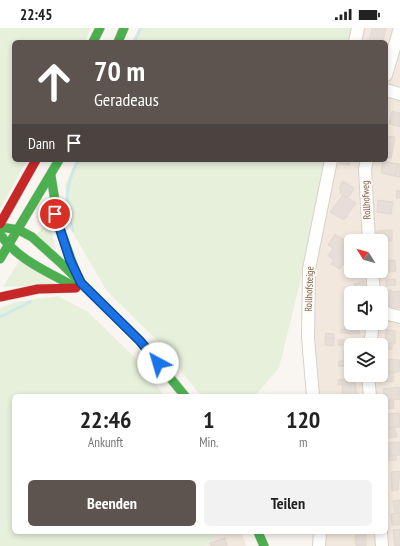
<!DOCTYPE html>
<html lang="de">
<head>
<meta charset="utf-8">
<style>
  body { margin:0; font-family:"PT Sans Narrow",sans-serif; background:#f2f2f2; color:#222; height:100vh; display:flex; flex-direction:column; font-size:15px; white-space:nowrap }
  * { box-sizing:border-box; margin:0 }
  p { font-size:13px; color:#767676 }
  .icon { flex:none; width:22px; height:22px; fill:none; stroke:currentColor; stroke-width:2; stroke-linecap:round; stroke-linejoin:round }
  .map { position:relative; flex:1; overflow:hidden }
  .sheet { position:absolute; left:12px; top:366px; width:376px; height:140px; display:flex; flex-direction:column; background:#fff; border-radius:6px; box-shadow:0 2px 6px #0003 }
  .sheet>* { flex:none }
  .guide { position:absolute; left:12px; top:12px; width:376px; height:122px; border-radius:6px; box-shadow:0 2px 6px #0003; background:#5d544f; color:#fff; overflow:hidden }
  .needle { width:26px; rotate:307deg }
  .buttons { position:absolute; left:344px; top:206px; display:grid; gap:8px }
  .buttons a { display:grid; place-items:center; width:44px; height:44px; border-radius:6px; background:#fff; box-shadow:0 2px 6px #0003; font-size:20px }
  .pin { position:absolute; display:grid; place-items:center; width:34px; height:34px; color:#fff; margin:-17px; border:2px solid #fff; border-radius:50%; box-shadow:0 1px 4px #0007 }
  .me { position:absolute; width:44px; margin:-22px; rotate:321deg; stroke-linejoin:round; filter:drop-shadow(0 0 3px #0008) }
  .turn { display:flex; align-items:center; gap:14px; height:84px; padding:0 16px; font-size:18px }
  .turn .icon { width:52px; height:52px; stroke-width:2.5 }
  .turn b { display:block; font-size:28px; line-height:34px }
  .then { display:flex; align-items:center; height:38px; padding:0 16px; background:#0003; gap:8px; font-size:15px }
  .eta { display:flex; justify-content:space-evenly; align-items:center; height:68px; text-align:center }
  .eta b { font-size:24px; font-weight:700; line-height:28px }
  .button { display:flex; gap:8px; margin-top:auto; padding:8px 16px }
  .button a { flex:1; height:46px; border-radius:6px; background:#5d544f; color:#fff; font-size:16px; font-weight:700; line-height:46px; text-align:center }
  .button a+a { background:#f2f2f2; color:#222 }
  .status { display:flex; justify-content:space-between; align-items:center; height:28px; padding:0 20px; background:#fff; direction:ltr }
  .status svg { height:11px; fill:currentColor }
  .map>svg:first-child { display:block }
</style>
</head>
<body>
<div class="status"><b>22:45</b><svg viewBox="0 0 49 12"><path d="M0 12V9h3v3zM5 12V6h3v6zM10 12V3h3v9zM15 12V0h3v12zM26 1h20v11H26zM47 4h2v5h-2z"/></svg></div>
<div class="map">
<svg width="400" height="518" viewBox="0 0 400 518">
  <rect width="100%" height="100%" fill="#f9f5f0"/>
  <g fill="#f2e8de" fill-rule="evenodd">
    <path d="M355,0h45v518h-76l1,-14h61v-136h-67l-14,-126 22,-110h59v-118h-34zM351,213h30v30h-30zM351,265h30v30h-30zM351,317h30v30h-30z"/>
    <path d="M224,504h18l4,14h-39l1,-3z"/>
  </g>
  <g fill="#e7f0db">
    <path d="M0,0h91l-6,14h-71v118h13l-27,49z"/>
    <path d="M139,0h215l-4,14h-218z"/>
    <path d="M77,132h248l-22,110 -24,98 -24,28h-54l-44,-56 -51,-50 -31,-54 -7,-21 -3,-30z"/>
    <path d="M49,193l7,29 -21,-13 10,-14z"/>
    <path d="M20,232l36,25 -53,2z"/>
    <path d="M58,268l30,16 47,46 30,38h-151v136h210l-16,11 -2,3h-206v-238l16,-6z"/>
  </g>
  <g fill="none" stroke-linecap="round" stroke-linejoin="round">
    <g stroke="#d0e8ea" stroke-width="3">
      <path d="M134,14l7,-14"/>
      <path d="M73,203c-9,-29 -8,-44 5,-71"/>
      <path d="M0,289l30,-15"/>
    </g>
  </g>
  <g fill="#e6ded7" stroke="#e2d8d2">
    <path d="M372,0h14l-3,12 2,2 -16,-1z"/>
    <path d="M392,83l8,2v14l-11,-3z"/>
    <path d="M386,108l9,1 -3,16 -6,-1z"/>
    <path d="M386,124l6,1 -1,5 -5,-1z"/>
    <path d="M341,132h17v2l-8,-1 -1,4 -9,-1z"/>
    <path d="M383,133l15,3 -3,12 -14,-3z"/>
    <path d="M398,136h2v13l-5,-1z"/>
    <path d="M343,153l11,7 -6,10 -8,-5 1,-3 -2,-1z"/>
    <path d="M397,162l3,1v7h-4z"/>
    <path d="M343,167l13,8 -12,17 -14,-8z"/>
    <path d="M378,172l15,2 -2,12 -14,-2z"/>
    <path d="M392,202v11h-15v-10z"/>
    <path d="M335,206l16,10v8l-11,17 -9,-5 3,-4 -6,-4 5,-8 -5,-3z"/>
    <path d="M395,232l1,11 -16,2 1,-12z"/>
    <path d="M395,251l1,6 -10,1v-6z"/>
    <path d="M364,253l2,9 -9,3 -3,-9z"/>
    <path d="M386,262h5l1,2 8,-1v16l-11,2z"/>
    <path d="M345,291l6,1v3h10l-2,11 -18,-1v-4l3,1z"/>
    <path d="M386,302l9,1v13h-10z"/>
    <path d="M326,305l8,1v5l-9,-1z"/>
    <path d="M325,310l9,1 -1,7 -8,-1z"/>
    <rect x="338" y="312" width="8" height="5"/>
    <rect x="382" y="316" width="10" height="5"/>
    <path d="M344,322h7v17l-13,-1 1,-5h5z"/>
    <path d="M383,331l17,1 -1,12 -16,-1z"/>
    <path d="M383,343l11,1 -1,10 -11,-1z"/>
    <path d="M345,351v2l10,-1 2,16h-14l-1,-12 -4,1v-5z"/>
    <path d="M399,359l1,12 -14,2 -3,-12z"/>
    <path d="M393,372l1,8 -8,1v-8z"/>
    <path d="M400,385v14l-13,1 -1,-14z"/>
    <path d="M394,399l3,10 -11,1v-10z"/>
    <path d="M400,414v13l-11,1 -1,-13z"/>
    <path d="M396,427v5l-9,1v-5z"/>
    <path d="M400,443l-2,19 -6,1 -1,-19z"/>
    <path d="M400,472v13l-5,1 -2,-13z"/>
    <path d="M400,485v12h-8l-1,-11z"/>
    <path d="M400,501v17h-5l-2,-16z"/>
    <path d="M355,505h11v13h-10z"/>
    <path d="M225,510l2,8h-16l-1,-3z"/>
  </g>
  <g fill="none" stroke-linecap="round" stroke-linejoin="round">
    <defs>
      <g id="street">
        <path d="M355,14l3,-14"/>
        <path d="M386,47l14,-47"/>
        <path d="M386,62l14,4"/>
        <path d="M367,132l-2,9 4,72"/>
        <path d="M372,243l2,22"/>
        <path d="M381,281l7,5 12,3"/>
        <path d="M370,317l3,-22"/>
        <path d="M368,347l2,21"/>
        <path d="M313,368l-5,-58 1,-69 22,-109"/>
        <path d="M381,504l1,14"/>
        <path d="M319,518l1,-14"/>
      </g>
      <g id="fast">
        <path d="M93,14l7,-14"/>
        <path d="M118,14l6,-14"/>
        <path d="M51,148l8,50 17,47"/>
        <path d="M0,199l19,3 13,7 31,28 77,76 45,55"/>
        <path d="M0,206c16,25 50,39 75,53"/>
        <path d="M0,231l59,-99"/>
        <path d="M258,504l6,14"/>
      </g>
      <g id="jam">
        <path d="M0,196l36,-64"/>
        <path d="M0,269l38,-8 38,-1"/>
      </g>
    </defs>
    <use href="#street" stroke="#d7d1cb" stroke-width="14"/>
    <use href="#fast" stroke="#dad1cc" stroke-width="10"/>
    <use href="#jam" stroke="#dad1cc" stroke-width="10"/>
    <use href="#street" stroke="#fefefd" stroke-width="12"/>
    <use href="#fast" stroke="#4caf50" stroke-width="9"/>
    <use href="#jam" stroke="#c62828" stroke-width="9"/>
  </g>
  <g fill="none" stroke-linecap="round" stroke-linejoin="round">
    <defs>
      <path id="route" d="M55,186l15,46 11,23 59,58 18,22"/>
    </defs>
    <use href="#route" stroke="#114b97" stroke-width="10"/>
    <use href="#route" stroke="#1a73e8" stroke-width="7"/>
  </g>
  <g text-anchor="middle" dominant-baseline="central" stroke-width="4" stroke-linejoin="round" paint-order="stroke">
    <g font-size="10" fill="#7a5c4d" stroke="#fffaf3">
      <text transform="translate(366 172) rotate(-93)">Rollhofweg</text>
      <text transform="translate(309 261) rotate(-88)">Rollhofsteige</text>
    </g>
  </g>
</svg>
<div class="buttons">
<a><svg class="needle" viewBox="-14 -14 28 28"><path d="M0-13l5 13h-10z" fill="#e53935"/><path d="M0 13l5-13h-10z" fill="#767676"/></svg></a>
<a><svg class="icon" aria-label="sound" viewBox="0 0 24 24"><path d="M4 9h4l5-4v14l-5-4H4zM17 9q2 3 0 6"/></svg></a>
<a><svg class="icon" aria-label="layers" viewBox="0 0 24 24"><path d="M12 4l9 5-9 5-9-5zM3 14l9 5 9-5"/></svg></a>
</div>
<div class="pin" style="left:55px;top:186px;background:#d93025"><svg class="icon" aria-label="arrive" viewBox="0 0 24 24"><path d="M6 21V4h12l-3 4 3 4H6"/></svg></div>
<svg class="me" style="left:158px;top:335px" viewBox="-20 -20 40 40"><circle r="19" fill="#fff"/><path d="M0-13L10 11 0 6-10 11z" fill="#1a73e8"/></svg>
<div class="guide">
<div class="turn"><svg class="icon" aria-label="ahead" viewBox="0 0 24 24"><path d="M12 20V5M6 11l6-6 6 6"/></svg><div><b>70 m</b>Geradeaus</div></div>
<div class="then">Dann<svg class="icon" aria-label="arrive" viewBox="0 0 24 24"><path d="M6 21V4h12l-3 4 3 4H6"/></svg></div>
</div>
<section class="sheet">
<div class="eta">
<div><b>22:46</b><p>Ankunft</p></div>
<div><b>1</b><p>Min.</p></div>
<div><b>120</b><p>m</p></div>
</div>
<div class="button"><a>Beenden</a><a>Teilen</a></div>
</section>
</div>
</body>
</html>
